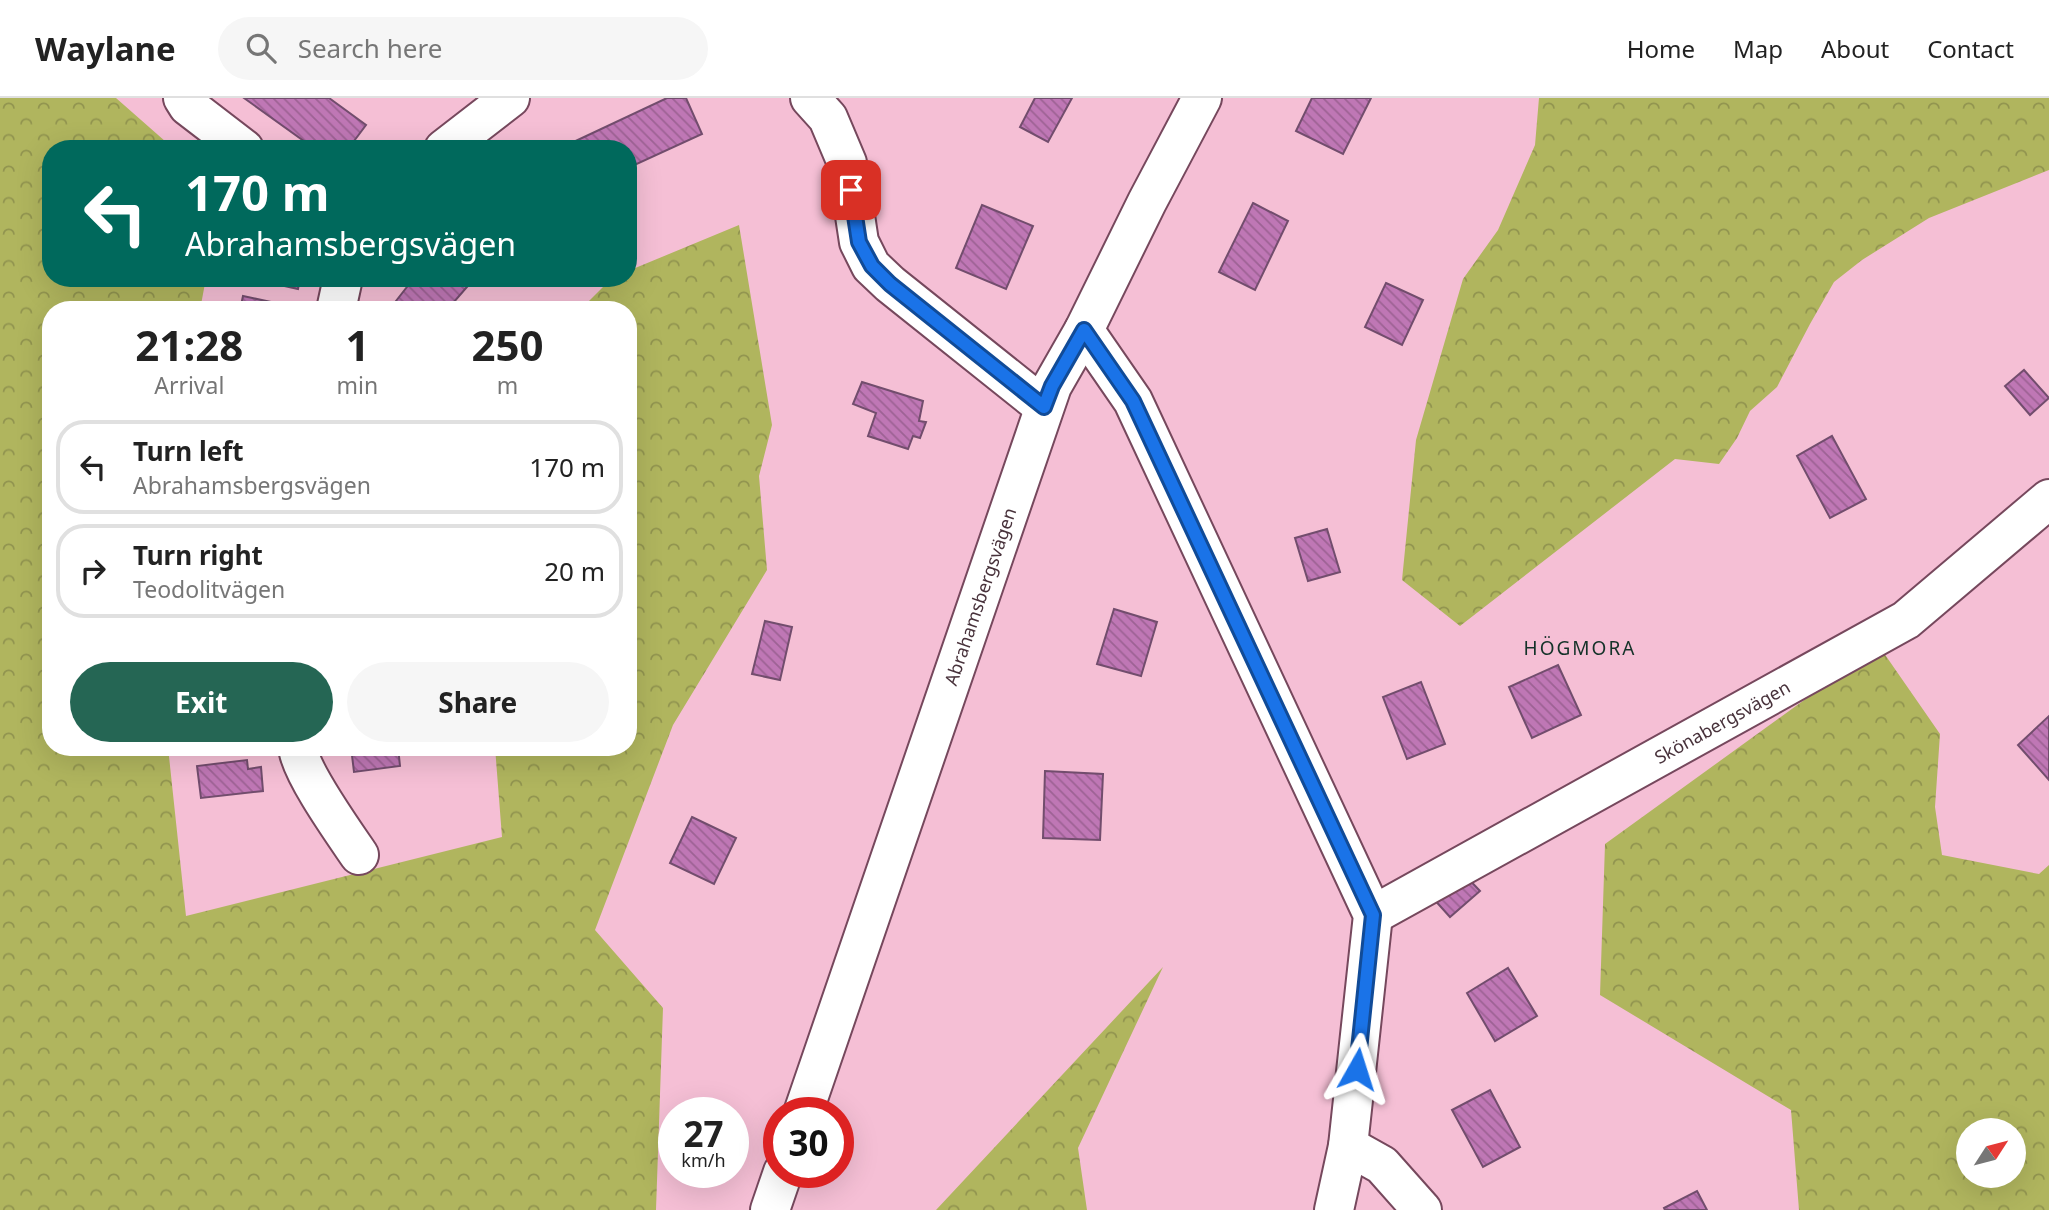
<!DOCTYPE html>
<html lang="en">
<head>
<meta charset="utf-8">
<style>
  body { margin:0; font-family:"Noto Sans",sans-serif; background:#f6f6f6; color:#222; height:100vh; display:flex; flex-direction:column; font-size:26px; white-space:nowrap }
  * { box-sizing:border-box; margin:0 }
  p { font-size:23px; color:#767676 }
  .icon { flex:none; width:38px; height:38px; fill:none; stroke:currentColor; stroke-width:2; stroke-linecap:round; stroke-linejoin:round }
  .map { position:relative; flex:1; overflow:hidden }
  .details { position:absolute; left:42px; top:203px; width:595px; height:455px; display:flex; flex-direction:column; background:#fff; border-radius:28px; box-shadow:0 7px 28px #0002 }
  .details>* { flex:none }
  .top-card { position:absolute; left:42px; top:42px; width:595px; height:147px; border-radius:28px; box-shadow:0 7px 28px #0002; background:#00695c; color:#fff; overflow:hidden }
  .needle { width:46px; rotate:54deg }
  .buttons { position:absolute; left:1956px; top:1020px; display:grid; gap:14px }
  .buttons a { display:grid; place-items:center; width:70px; height:70px; border-radius:50%; background:#fff; box-shadow:0 7px 28px #0002; font-size:35px }
  .speed { position:absolute; left:658px; top:999px; display:flex; gap:14px; font-size:35px; font-weight:700; text-align:center }
  .speed>* { display:grid; place-content:center; width:91px; height:91px; border-radius:50%; background:#fff; box-shadow:0 7px 28px #0002; line-height:1 }
  .speed small { font-size:18px; font-weight:400 }
  .speed .limit { border:10px solid #d22; background:#fff; color:#111 }
  .pin { position:absolute; display:grid; place-items:center; width:60px; height:60px; color:#fff; margin:-30px; border-radius:14px; box-shadow:0 4px 10px #0006 }
  .me { position:absolute; width:77px; margin:-38px; rotate:6deg; stroke-linejoin:round; filter:drop-shadow(0 0 5px #0008) }
  .turn { display:flex; align-items:center; gap:24px; height:147px; padding:0 28px; font-size:32px }
  .turn .icon { width:91px; height:91px; stroke-width:2.5 }
  .turn b { display:block; font-size:49px; line-height:60px }
  .eta { display:flex; justify-content:space-evenly; align-items:center; height:119px; text-align:center }
  .eta b { font-size:42px; font-weight:700; line-height:49px }
  .button { display:flex; gap:14px; margin-top:auto; padding:14px 28px }
  .button a { flex:1; height:80px; border-radius:42px; background:#256654; color:#fff; font-size:28px; font-weight:700; line-height:80px; text-align:center }
  .button a+a { background:#f6f6f6; color:#222 }
  ul { padding:0; list-style:none }
  li { display:flex; align-items:center; gap:21px; height:94px; margin:0 14px 10px; padding:0 14px; border:4px solid #e0e0e0; border-radius:28px }
  li div { flex:1 }
  li b { display:block; font-size:26px }
  li em { font-style:normal }
  header { display:flex; align-items:center; gap:42px; box-sizing:border-box; height:98px; padding:0 35px; background:#fff; border-bottom:2px solid #e0e0e0 }
  header strong { font-size:33px }
  nav { display:flex; gap:38px; margin-inline-start:auto; font-size:24px }
  .search { width:490px; height:63px; background:#f6f6f6; display:flex; align-items:center; gap:18px; box-sizing:border-box; padding:0 24px; border-radius:38px; color:#767676; font-size:26px }
  .map>svg:first-child { display:block }
</style>
</head>
<body>
<header>
<strong>Waylane</strong>
<div class="search"><svg class="icon" aria-label="search" viewBox="0 0 24 24"><circle cx="10" cy="10" r="6"/><path d="M15 15l6 6"/></svg>Search here</div>
<nav><a>Home</a><a>Map</a><a>About</a><a>Contact</a></nav>
</header>
<div class="map">
<svg width="2049" height="1112" viewBox="0 0 2049 1112">
  <defs>
    <pattern id="forest-crowns" width="20" height="18" patternUnits="userSpaceOnUse" patternTransform="scale(1.75)"><rect width="20" height="18" fill="#b0b55e"/><path d="M2 6a3 3 0 1 1 6 0M12 15a3 3 0 1 1 6 0" fill="none" stroke="#91944f"/></pattern>
    <pattern id="building-back-hatch" width="6" height="6" patternUnits="userSpaceOnUse" patternTransform="scale(1.75)"><rect width="6" height="6" fill="#bf77b5"/><path d="M-1 5l2 2M0 0l6 6M5-1l2 2" fill="none" stroke="#9d6294"/></pattern>
  </defs>
  <rect width="100%" height="100%" fill="#f5bfd5"/>
  <g fill="url(#forest-crowns)" fill-rule="evenodd">
    <path d="M0,0h116l58,51h-123v129h155l-6,32h-149v437h117l18,169 316,-79 -7,-90h133v-437h-48l32,-32h16v-7l111,-46 33,200 -13,51 8,94 -94,155 -78,205 68,78 -7,202h-656z"/>
    <path d="M1539,0h510v72l-120,48 -67,42 -28,22 -24,42 -33,63 -27,24 -13,27 -18,26 -44,-5 -215,167 -58,-46 14,-140 47,-161 35,-49 37,-85z"/>
    <path d="M1879,548l61,88 -5,73 7,48 97,19 10,-9v345h-250l-8,-100 -191,-115 5,-151zM1969,1032h45v46h-45z"/>
    <path d="M1163,869l-85,181 9,62h-151z"/>
  </g>
  <g fill="url(#building-back-hatch)" stroke="#724d6d" stroke-width="2">
    <path d="M244,0h85l37,27 -18,24h-33z"/>
    <path d="M667,0h19l16,36 -74,34v-19h-59l-2,-4z"/>
    <path d="M1035,0h37l-24,44 -28,-15z"/>
    <path d="M1312,0h59l-28,56 -47,-23z"/>
    <path d="M1253,105l35,18 -33,69 -36,-18z"/>
    <path d="M982,107l51,21 -27,63 -50,-21z"/>
    <path d="M249,180h51l-2,11z"/>
    <path d="M414,180h57l2,2 -26,30h-39l-12,-9z"/>
    <path d="M1386,185l37,17 -21,45 -37,-18z"/>
    <path d="M243,198l42,9 -1,5h-44z"/>
    <path d="M2024,272l25,28 -19,17 -25,-29z"/>
    <path d="M862,284l61,19 -4,20 7,1 -6,16 -7,-2 -5,13 -40,-13 8,-23 -23,-9z"/>
    <path d="M1832,338l34,63 -36,19 -33,-62z"/>
    <path d="M1327,431l13,43 -32,9 -13,-43z"/>
    <path d="M1114,511l43,13 -16,54 -44,-12z"/>
    <path d="M765,523l27,6 -12,53 -28,-6z"/>
    <path d="M1558,567l23,50 -49,23 -23,-51z"/>
    <path d="M1421,584l24,62 -38,15 -24,-62z"/>
    <path d="M2049,618v64l-31,-35z"/>
    <path d="M351,649h47l2,19 -46,6z"/>
    <path d="M247,662l1,9 13,-2 2,24 -62,7 -4,-32z"/>
    <path d="M1045,673l58,3 -3,66 -57,-2z"/>
    <path d="M692,719l44,21 -22,46 -44,-21z"/>
    <path d="M1461,773l19,20 -30,26 -18,-20z"/>
    <path d="M1508,870l29,48 -42,25 -28,-48z"/>
    <path d="M1490,992l30,57 -37,20 -31,-57z"/>
    <path d="M1697,1093l10,19h-42l-1,-2z"/>
  </g>
  <g fill="none" stroke-linecap="round" stroke-linejoin="round">
    <defs>
      <g id="minor">
        <path d="M183,0l5,8 56,43"/>
        <path d="M810,0l18,20 19,45 12,79 12,24 19,18 154,123"/>
        <path d="M444,51l66,-51"/>
        <path d="M336,212l7,-32"/>
        <path d="M1084,232l49,71 240,514 -25,231 -14,64"/>
        <path d="M298,649c1,23 46,86 61,108"/>
        <path id="s1" d="M1373,817l533,-295 143,-121"/>
        <path id="s2" d="M803,1015l249,-727 32,-56 63,-128 55,-104"/>
        <path d="M1348,1048l34,19 40,45"/>
        <path d="M770,1112l13,-38"/>
      </g>
    </defs>
    <use href="#minor" stroke="#76485d" stroke-width="42"/>
    <use href="#minor" stroke="#fff" stroke-width="38"/>
  </g>
  <g fill="none" stroke-linecap="round" stroke-linejoin="round">
    <defs>
      <path id="route" d="M851,92l8,52 13,24 18,18 154,123 8,-21 32,-56 49,71 240,514 -16,154"/>
    </defs>
    <use href="#route" stroke="#114b97" stroke-width="18"/>
    <use href="#route" stroke="#1a73e8" stroke-width="12"/>
  </g>
  <g text-anchor="middle" dominant-baseline="central" stroke-width="6" stroke-linejoin="round" paint-order="stroke">
    <g font-size="18" fill="#48323b" stroke="#f5bfd5">
      <text stroke="none"><textPath href="#s2" startOffset="546">Abrahamsbergsvägen</textPath></text>
      <text stroke="none"><textPath href="#s1" startOffset="399">Skönabergsvägen</textPath></text>
    </g>
    <g font-size="19" letter-spacing="2" fill="#143229" stroke="#f5bfd5">
      <text x="1580" y="550">HÖGMORA</text>
    </g>
  </g>
</svg>
<div class="buttons">
<a><svg class="needle" viewBox="-14 -14 28 28"><path d="M0-13l5 13h-10z" fill="#e53935"/><path d="M0 13l5-13h-10z" fill="#767676"/></svg></a>
</div>
<div class="speed"><div>27<small>km/h</small></div><div class="limit">30</div></div>
<div class="pin" style="left:851px;top:92px;background:#d93025"><svg class="icon" aria-label="arrive" viewBox="0 0 24 24"><path d="M6 21V4h12l-3 4 3 4H6"/></svg></div>
<svg class="me" style="left:1357px;top:971px" viewBox="-20 -20 40 40"><path d="M0-17L14 15 0 8-14 15z" fill="#1a73e8" stroke="#fff" stroke-width="4"/></svg>
<div class="top-card">
<div class="turn"><svg class="icon" aria-label="left" viewBox="0 0 24 24"><path d="M17 20v-9H6M10 6l-5 5 5 5"/></svg><div><b>170 m</b>Abrahamsbergsvägen</div></div>
</div>
<section class="details">
<div class="eta">
<div><b>21:28</b><p>Arrival</p></div>
<div><b>1</b><p>min</p></div>
<div><b>250</b><p>m</p></div>
</div>
<ul>
<li><svg class="icon" aria-label="left" viewBox="0 0 24 24"><path d="M17 20v-9H6M10 6l-5 5 5 5"/></svg><div><b>Turn left</b><p>Abrahamsbergsvägen</p></div><em>170 m</em></li>
<li><svg class="icon" aria-label="right" viewBox="0 0 24 24"><path d="M7 20v-9h11M14 6l5 5-5 5"/></svg><div><b>Turn right</b><p>Teodolitvägen</p></div><em>20 m</em></li>
</ul>
<div class="button"><a>Exit</a><a>Share</a></div>
</section>
</div>
</body>
</html>
